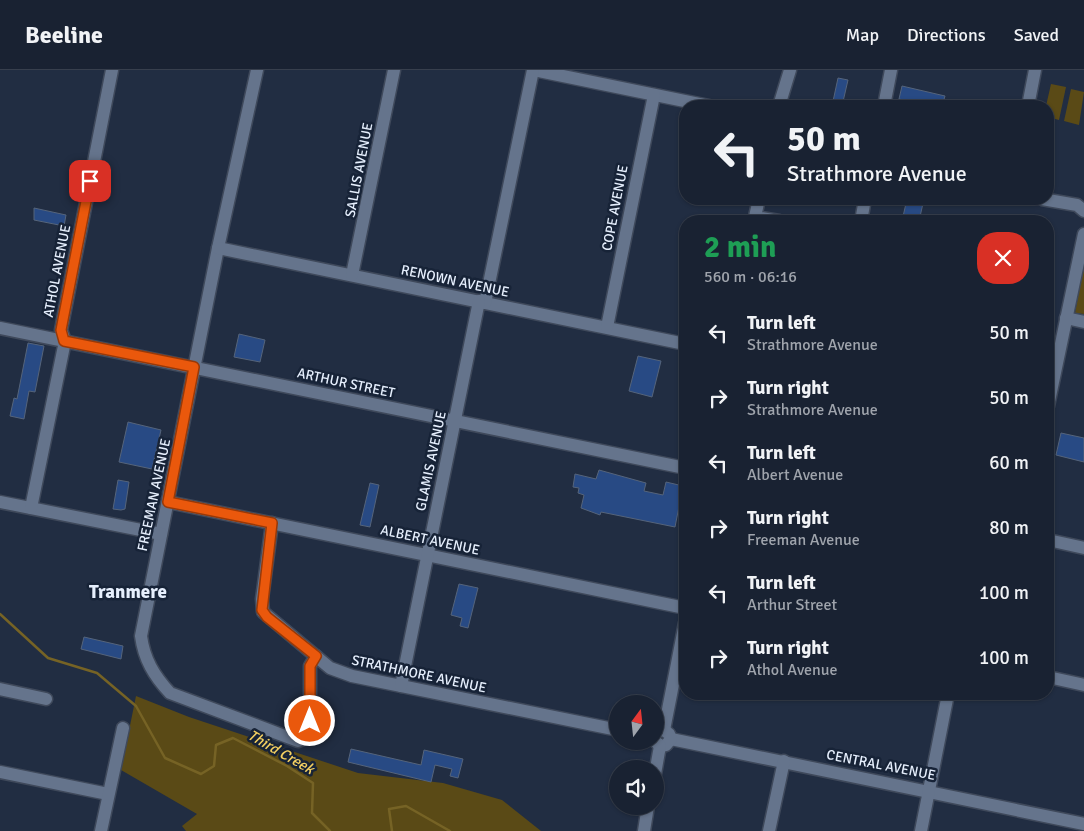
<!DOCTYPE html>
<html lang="en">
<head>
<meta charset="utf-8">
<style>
  body { margin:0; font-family:Signika,sans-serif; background:#222a3a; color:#f1f3f6; height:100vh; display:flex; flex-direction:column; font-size:19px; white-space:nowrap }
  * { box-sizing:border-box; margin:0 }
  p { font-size:16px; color:#9fa4ac }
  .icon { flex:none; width:28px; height:28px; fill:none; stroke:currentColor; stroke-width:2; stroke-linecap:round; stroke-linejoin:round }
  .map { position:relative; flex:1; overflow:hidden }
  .drawer { position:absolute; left:679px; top:145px; width:375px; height:485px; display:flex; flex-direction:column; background:#192232; border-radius:20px; box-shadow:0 1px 4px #0004,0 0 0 1px #373f4d }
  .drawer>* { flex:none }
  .guide { position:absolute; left:679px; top:30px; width:375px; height:105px; border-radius:20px; box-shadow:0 1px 4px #0004,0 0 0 1px #373f4d; background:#192232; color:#f1f3f6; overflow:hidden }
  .needle { width:32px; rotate:15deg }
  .controls { position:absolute; left:609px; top:625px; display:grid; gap:10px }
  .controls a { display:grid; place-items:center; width:55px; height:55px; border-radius:50%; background:#192232; box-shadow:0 1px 4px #0004,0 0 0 1px #373f4d; font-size:25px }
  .pin { position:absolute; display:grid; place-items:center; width:42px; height:42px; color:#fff; margin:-21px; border-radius:10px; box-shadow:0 2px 8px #0006 }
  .me { position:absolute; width:55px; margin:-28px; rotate:0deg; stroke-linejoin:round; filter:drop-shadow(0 0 4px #0008) }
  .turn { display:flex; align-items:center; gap:18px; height:105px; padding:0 25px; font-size:22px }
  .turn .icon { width:65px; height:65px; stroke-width:2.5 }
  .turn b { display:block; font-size:35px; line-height:42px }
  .round { display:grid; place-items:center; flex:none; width:52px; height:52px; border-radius:20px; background:#222a3a }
  .overview { display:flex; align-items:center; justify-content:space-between; height:85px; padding:0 25px }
  h1 { font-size:30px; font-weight:700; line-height:38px; color:#1e9e55 }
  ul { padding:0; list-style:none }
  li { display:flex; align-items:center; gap:15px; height:65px; padding:0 25px }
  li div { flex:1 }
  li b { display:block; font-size:19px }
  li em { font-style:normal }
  header { display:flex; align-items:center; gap:30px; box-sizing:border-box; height:70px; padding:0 25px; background:#192232; border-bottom:1px solid #373f4d }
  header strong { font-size:24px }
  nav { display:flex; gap:28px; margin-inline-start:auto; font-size:18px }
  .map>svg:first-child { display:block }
</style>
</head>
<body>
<header>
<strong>Beeline</strong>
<nav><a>Map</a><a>Directions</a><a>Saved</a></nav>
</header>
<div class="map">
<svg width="1084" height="761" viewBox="0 0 1084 761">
  <rect width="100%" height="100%" fill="#212d42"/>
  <g fill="#5a4a16">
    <path d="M1051,14l15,3 -7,33 -11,-3 -2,-11z"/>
    <path d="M1071,19l13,3 -5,33 -15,-4z"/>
    <path d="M1084,193v51l-9,-1z"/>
    <path d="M136,626l53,21 169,56 85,10 59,17 39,31h-355l-4,-5 15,-12 -76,-44z"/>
  </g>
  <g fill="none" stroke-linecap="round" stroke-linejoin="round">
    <g stroke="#766325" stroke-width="2.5">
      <path d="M0,544l48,44 49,15 39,33 29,52 36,16 13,-8 2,-21 17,-7 54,28 26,17 -1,30 18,18"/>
      <path d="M392,761l-3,-22 17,-3 44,25"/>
    </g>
  </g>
  <g fill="#284a84" stroke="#55647b">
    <path d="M838,8l10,2 -6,26h-10z"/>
    <path d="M902,16l43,10 -3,10h-11l-32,-7z"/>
    <path d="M907,129h17l-5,22h-17z"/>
    <path d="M34,138l32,7 -2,11 -30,-6z"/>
    <path d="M239,264l26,6 -5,22 -26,-5z"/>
    <path d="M28,273l16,3 -9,46 -6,-1 -5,28 -14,-3 4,-18 3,1z"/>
    <path d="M638,286l23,5 -9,36 -23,-6z"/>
    <path d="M128,352l33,8 -9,39 -33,-7z"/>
    <path d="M1061,363l23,5v24l-28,-7z"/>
    <path d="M599,400l47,13 -2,8 19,4 3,-13 17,4 -8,41 -74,-15 -1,3 -19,-7 3,-13 -6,-2 1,-5 -6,-1 2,-13 21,5z"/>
    <path d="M118,410l11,2 -4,27 -4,1 -8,-1z"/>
    <path d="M370,413l9,2 -9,42 -10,-2z"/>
    <path d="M459,514l19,4 -10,40 -8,-2 2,-8 -11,-3z"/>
    <path d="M84,567l39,9 -2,13 -40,-10z"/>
    <path d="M351,679l70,16 3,-15 39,9 -5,19 -8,-2 2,-7 -17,-4 -4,17 -83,-20z"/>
  </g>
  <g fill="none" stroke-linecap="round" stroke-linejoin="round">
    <defs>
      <g id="minor">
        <path d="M257,0l-39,178 -77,388c3,23 13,40 29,57l128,48 10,-4 2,-7v-64l6,-10"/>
        <path d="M534,0l175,36"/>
        <path d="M779,36l11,-36"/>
        <path d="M884,36l7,-36"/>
        <path d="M1028,36l7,-36"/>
        <path d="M1042,129l35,6 7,6"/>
        <path d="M755,147l24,4"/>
        <path d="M754,151l5,-22"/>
        <path d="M861,151l4,-22"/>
        <path d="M218,178l467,96"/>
        <path d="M352,205l42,-205"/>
        <path d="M485,233l48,-233"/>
        <path d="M1066,248l18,4"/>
        <path d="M607,257l47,-232"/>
        <path d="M0,258l685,140"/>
        <path d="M1048,336l36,-172"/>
        <path d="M0,432l161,32"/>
        <path d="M168,432l517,106"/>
        <path d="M31,438l34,-167 -4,-11 51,-260"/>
        <path d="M272,453l-10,76 1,13 67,56 22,8 266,54"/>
        <path d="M1048,470l36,8"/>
        <path d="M1048,607l36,8"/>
        <path d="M401,616l78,-385"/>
        <path d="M0,619l46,10"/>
        <path d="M664,660l21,-107"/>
        <path d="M671,669l413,85"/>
        <path d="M655,671l5,5 6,-1 5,-6 -2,-5 -5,-4 -6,1 -3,4"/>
        <path d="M0,702l108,22"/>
        <path d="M655,704l5,-28"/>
        <path d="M101,761l22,-103"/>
        <path d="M644,761l4,-25"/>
        <path d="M769,761l15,-70"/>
        <path d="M921,761l27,-137"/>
      </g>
    </defs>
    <use href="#minor" stroke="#3f495b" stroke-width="15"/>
    <use href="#minor" stroke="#65748c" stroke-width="12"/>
  </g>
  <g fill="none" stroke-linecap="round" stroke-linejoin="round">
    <defs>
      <path id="route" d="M90,111l-29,149 3,11 130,26 -26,135 104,21 -10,87 5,7 49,39 -6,10v55"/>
    </defs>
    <use href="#route" stroke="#983908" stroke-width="12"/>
    <use href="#route" stroke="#ea580c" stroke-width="9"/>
  </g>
  <g text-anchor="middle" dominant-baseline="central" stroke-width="5" stroke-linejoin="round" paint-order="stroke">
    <g font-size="14" fill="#e6effd" stroke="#172337">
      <text transform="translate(359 100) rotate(-79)">SALLIS AVENUE</text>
      <text transform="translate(615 138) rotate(-79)">COPE AVENUE</text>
      <text transform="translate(57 201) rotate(-79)">ATHOL AVENUE</text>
      <text transform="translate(455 211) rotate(12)">RENOWN AVENUE</text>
      <text transform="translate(346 313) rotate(12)">ARTHUR STREET</text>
      <text transform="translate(431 391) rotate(-78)">GLAMIS AVENUE</text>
      <text transform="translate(154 425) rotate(-78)">FREEMAN AVENUE</text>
      <text transform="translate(430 470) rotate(12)">ALBERT AVENUE</text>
      <text transform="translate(419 604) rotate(12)">STRATHMORE AVENUE</text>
      <text transform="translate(881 695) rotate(11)">CENTRAL AVENUE</text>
    </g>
    <g font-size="15" font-style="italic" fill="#f4d061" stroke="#172337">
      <text transform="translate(281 682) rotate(30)">Third Creek</text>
    </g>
    <g font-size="19" font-weight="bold" fill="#e6effd" stroke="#172337">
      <text x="128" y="522">Tranmere</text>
    </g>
  </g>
</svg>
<div class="controls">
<a><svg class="needle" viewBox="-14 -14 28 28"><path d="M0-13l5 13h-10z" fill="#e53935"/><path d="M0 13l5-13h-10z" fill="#9fa4ac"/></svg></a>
<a><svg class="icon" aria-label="sound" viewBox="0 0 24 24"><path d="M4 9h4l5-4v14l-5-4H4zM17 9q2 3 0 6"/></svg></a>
</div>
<div class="pin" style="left:90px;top:111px;background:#d93025"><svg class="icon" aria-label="arrive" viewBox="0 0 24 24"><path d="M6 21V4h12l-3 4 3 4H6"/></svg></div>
<svg class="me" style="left:310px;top:651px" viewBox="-20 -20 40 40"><circle r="17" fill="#ea580c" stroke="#fff" stroke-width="3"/><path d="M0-11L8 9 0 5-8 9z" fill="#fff"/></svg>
<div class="guide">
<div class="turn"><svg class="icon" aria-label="left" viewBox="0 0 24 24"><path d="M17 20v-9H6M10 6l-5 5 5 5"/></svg><div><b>50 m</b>Strathmore Avenue</div></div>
</div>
<section class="drawer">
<div class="overview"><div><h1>2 min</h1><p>560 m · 06:16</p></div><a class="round" style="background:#d93025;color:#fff"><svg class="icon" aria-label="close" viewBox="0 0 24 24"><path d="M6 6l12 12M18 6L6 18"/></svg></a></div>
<ul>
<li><svg class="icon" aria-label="left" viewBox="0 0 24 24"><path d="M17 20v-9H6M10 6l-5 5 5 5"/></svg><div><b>Turn left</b><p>Strathmore Avenue</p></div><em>50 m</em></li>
<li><svg class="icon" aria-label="right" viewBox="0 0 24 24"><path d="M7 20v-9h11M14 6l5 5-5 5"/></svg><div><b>Turn right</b><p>Strathmore Avenue</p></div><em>50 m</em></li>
<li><svg class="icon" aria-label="left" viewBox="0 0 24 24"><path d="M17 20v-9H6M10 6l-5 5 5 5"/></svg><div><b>Turn left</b><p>Albert Avenue</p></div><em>60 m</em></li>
<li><svg class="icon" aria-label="right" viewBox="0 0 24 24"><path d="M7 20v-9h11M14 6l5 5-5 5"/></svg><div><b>Turn right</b><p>Freeman Avenue</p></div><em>80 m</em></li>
<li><svg class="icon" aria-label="left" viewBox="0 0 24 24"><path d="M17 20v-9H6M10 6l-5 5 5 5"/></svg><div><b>Turn left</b><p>Arthur Street</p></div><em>100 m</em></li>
<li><svg class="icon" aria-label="right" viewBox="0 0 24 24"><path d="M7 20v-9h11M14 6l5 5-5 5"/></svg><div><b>Turn right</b><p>Athol Avenue</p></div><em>100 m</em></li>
</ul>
</section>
</div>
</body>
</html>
